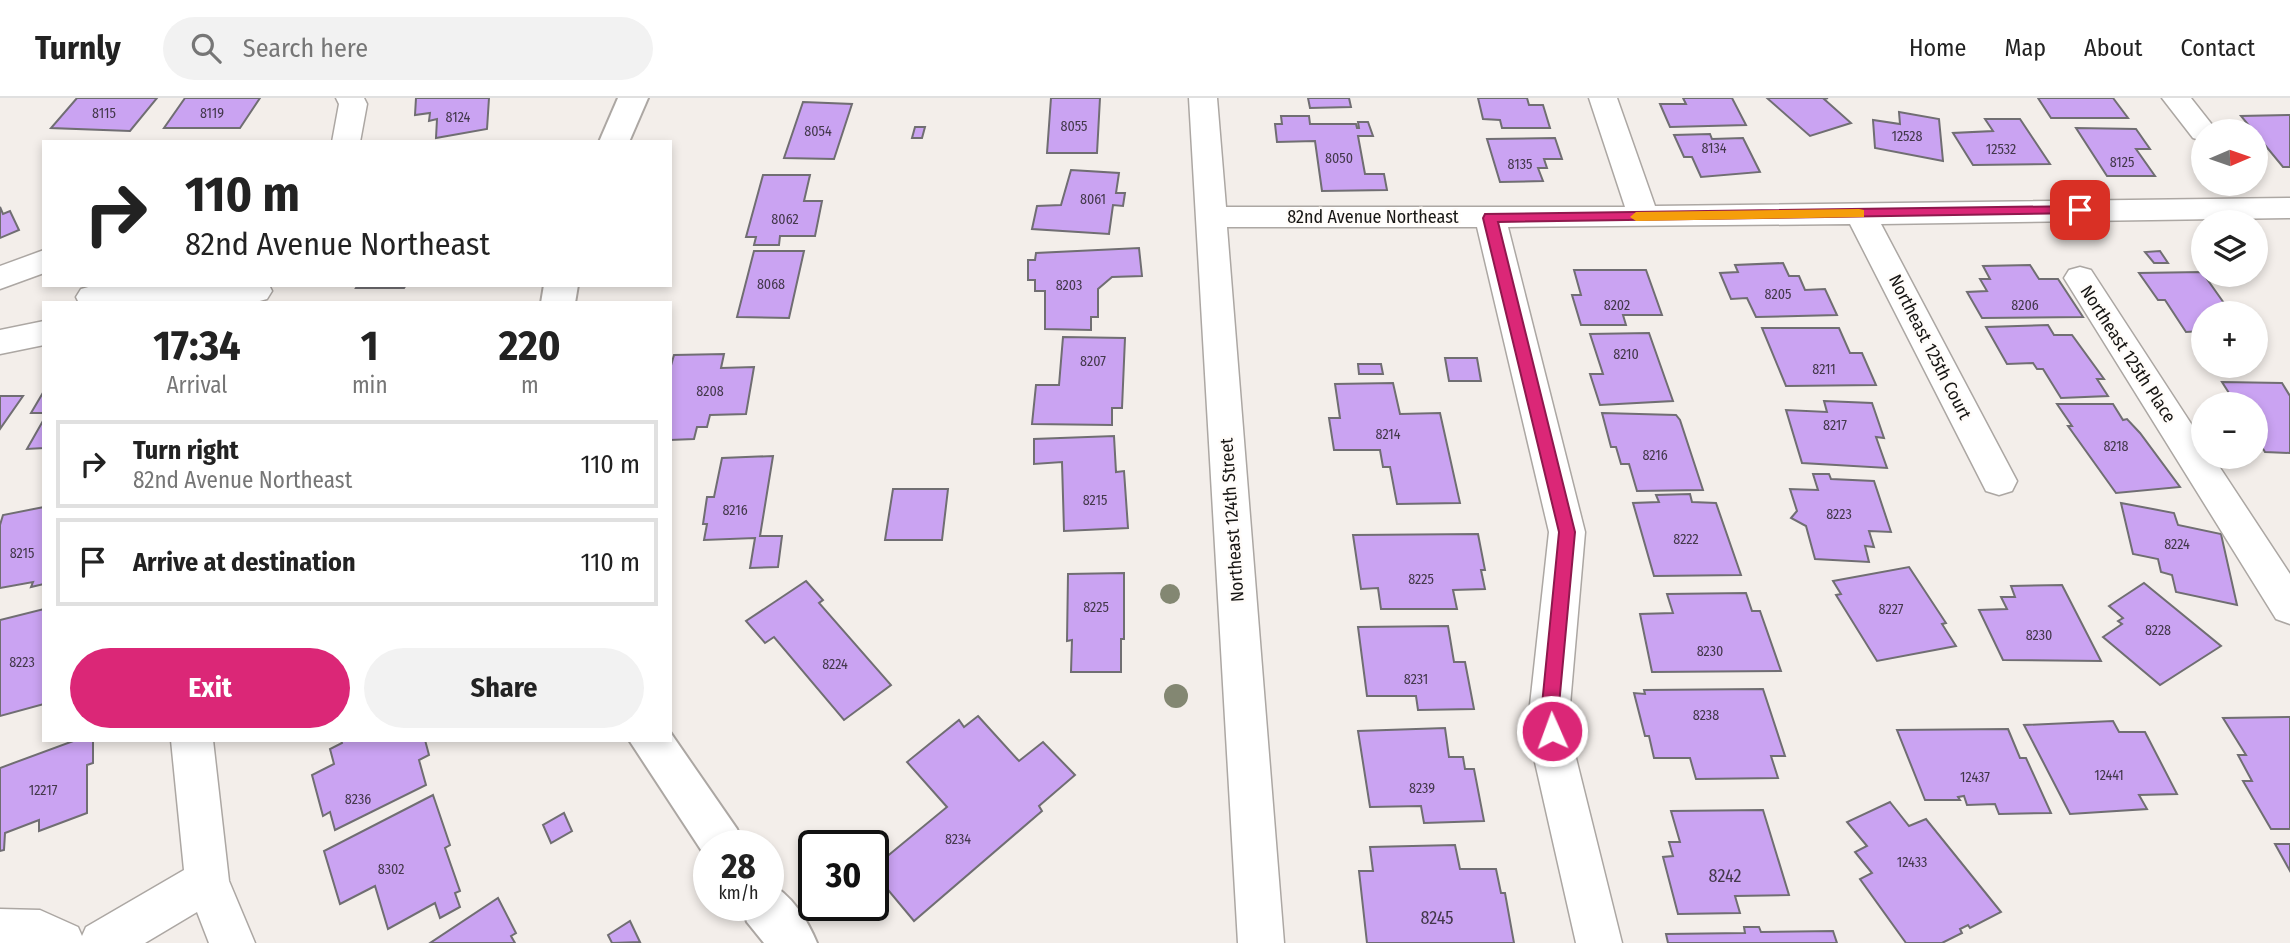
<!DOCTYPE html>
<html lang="en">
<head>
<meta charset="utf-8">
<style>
  body { margin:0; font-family:"Fira Sans Condensed",sans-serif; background:#f2f2f2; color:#222; height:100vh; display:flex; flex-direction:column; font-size:26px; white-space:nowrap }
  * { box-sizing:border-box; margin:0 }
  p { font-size:23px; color:#767676 }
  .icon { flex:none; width:38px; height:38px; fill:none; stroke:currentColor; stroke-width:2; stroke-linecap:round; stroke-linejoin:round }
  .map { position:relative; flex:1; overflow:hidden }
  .details { position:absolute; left:42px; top:203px; width:630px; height:441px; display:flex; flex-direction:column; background:#fff; border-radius:0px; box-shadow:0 4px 10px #0003 }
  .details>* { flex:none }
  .hud { position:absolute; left:42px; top:42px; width:630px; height:147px; border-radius:0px; box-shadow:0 4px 10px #0003; background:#fff; color:#222; overflow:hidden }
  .needle { width:46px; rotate:88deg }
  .buttons { position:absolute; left:2191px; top:21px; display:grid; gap:14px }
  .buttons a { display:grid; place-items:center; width:77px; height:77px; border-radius:50%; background:#fff; box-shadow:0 4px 10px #0003; font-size:35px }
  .speed { position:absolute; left:693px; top:732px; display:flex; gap:14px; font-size:35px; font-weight:700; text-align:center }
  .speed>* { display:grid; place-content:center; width:91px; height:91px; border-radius:50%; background:#fff; box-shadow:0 4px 10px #0003; line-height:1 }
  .speed small { font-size:18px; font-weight:400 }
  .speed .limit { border:4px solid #111; border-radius:10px; background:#fff; color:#111 }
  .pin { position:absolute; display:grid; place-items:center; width:60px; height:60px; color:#fff; margin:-30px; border-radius:14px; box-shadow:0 4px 10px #0006 }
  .me { position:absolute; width:77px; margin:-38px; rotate:358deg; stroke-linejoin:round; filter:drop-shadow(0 0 5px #0008) }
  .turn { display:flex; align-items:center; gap:24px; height:147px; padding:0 28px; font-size:32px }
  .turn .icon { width:91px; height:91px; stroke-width:2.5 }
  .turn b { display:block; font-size:49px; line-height:60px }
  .eta { display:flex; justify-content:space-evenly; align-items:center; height:119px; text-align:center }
  .eta b { font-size:42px; font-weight:700; line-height:49px }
  .button { display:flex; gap:14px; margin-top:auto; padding:14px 28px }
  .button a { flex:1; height:80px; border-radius:42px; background:#db2777; color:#fff; font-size:28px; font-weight:700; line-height:80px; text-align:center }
  .button a+a { background:#f2f2f2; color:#222 }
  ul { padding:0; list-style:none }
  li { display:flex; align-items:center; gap:21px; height:88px; margin:0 14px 10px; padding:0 14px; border:4px solid #e0e0e0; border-radius:0px }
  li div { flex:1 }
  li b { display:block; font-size:26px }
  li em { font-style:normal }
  header { display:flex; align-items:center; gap:42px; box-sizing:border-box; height:98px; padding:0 35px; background:#fff; border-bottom:2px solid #e0e0e0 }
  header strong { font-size:33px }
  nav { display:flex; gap:38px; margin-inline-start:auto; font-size:24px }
  .search { width:490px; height:63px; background:#f2f2f2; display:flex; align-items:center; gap:18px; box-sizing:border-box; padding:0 24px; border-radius:38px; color:#767676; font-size:26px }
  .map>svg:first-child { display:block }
</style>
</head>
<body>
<header>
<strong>Turnly</strong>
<div class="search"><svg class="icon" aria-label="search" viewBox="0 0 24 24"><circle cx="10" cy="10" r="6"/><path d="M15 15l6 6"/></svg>Search here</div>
<nav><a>Home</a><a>Map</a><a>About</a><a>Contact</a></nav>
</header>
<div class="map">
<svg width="2290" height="845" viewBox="0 0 2290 845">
  <rect width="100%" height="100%" fill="#f3eeea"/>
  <g fill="#caa3f2" stroke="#706e72" stroke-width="2">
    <path d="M77,0h80l-27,33 -79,-3z"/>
    <path d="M185,0h75l-20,30h-76z"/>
    <path d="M416,0h73l-2,31 -51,9 1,-19 -8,2 1,-8 -15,2z"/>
    <path d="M1051,0h49l-3,55h-50z"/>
    <path d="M1308,0h41l2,9 -41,1z"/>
    <path d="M1478,0h49l2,7h14l7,23h-48l-2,-8 -17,-1z"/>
    <path d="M1683,0h49l14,27 -76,2 -10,-23h26z"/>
    <path d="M1767,0h61l-4,1 27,24 -41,13z"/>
    <path d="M2038,0h75l15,20h-77z"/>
    <path d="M803,4l49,2 -18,55 -50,-1z"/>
    <path d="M1899,14l40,7 4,42 -68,-13 -2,-28 27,4z"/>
    <path d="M2290,17v52h-7l-42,-51z"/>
    <path d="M1281,18h28l1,8h46l1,4h2l-1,-6h10l5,14h-15l7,38h19l3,16 -65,1 -7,-50 -38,1 -2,-18h7z"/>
    <path d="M1985,21h35l30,45 -77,1 -20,-32 40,-2z"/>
    <path d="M915,29h10l-3,11h-10z"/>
    <path d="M2076,30l60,1 14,20h-14l19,27h-48z"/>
    <path d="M1710,36l2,5 31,-1 17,34 -59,5 -9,-20h-8l-10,-22z"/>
    <path d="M1555,40l7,21h-18l3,9h-9l5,13 -43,1 -13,-43z"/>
    <path d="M1071,72l48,3 -3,20h9l-2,13 -10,-1 -4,29 -77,-5 5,-23 24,-1z"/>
    <path d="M763,77h47l-6,26h18l-7,35h-35l-1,9h-25l2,-8h-10z"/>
    <path d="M0,109l3,7 7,-3 9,19 -19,8z"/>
    <path d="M1139,150l3,28 -30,1 -14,12v28h-7v13l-46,-1v-38h-10v-11h-7v-20h7l1,-7z"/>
    <path d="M754,153h50l-15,67 -52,-1z"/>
    <path d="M2160,153l8,12h-14l-9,-11z"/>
    <path d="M1783,165l6,13h10l6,14 20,-1 12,26 -81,2 -9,-19 -16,1 -11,-26 18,-1 -3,-7z"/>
    <path d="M2030,167l9,14h19l25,38 -101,1 -15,-26 20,-1 -7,-12h10l-7,-13z"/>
    <path d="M1574,172h72l16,45h-39l3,10h-45l-9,-30h9z"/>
    <path d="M2202,174l29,41h-28v18l-17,1 -21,-32h-7l-19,-27z"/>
    <path d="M358,187h48l-2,3h-48z"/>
    <path d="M2048,227l6,10h18l32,44h-7l11,17 -47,2 -18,-29h-6l-4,-6 -26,1 -21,-37z"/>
    <path d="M1762,230h77l11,25h12l14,32 -90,1z"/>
    <path d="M1649,235l24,68 -73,4 -10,-31h13l-13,-40z"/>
    <path d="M1063,239l62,1 -3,70h-10v17l-80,-1 4,-39h23z"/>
    <path d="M724,256l-3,14 33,-1 -8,47 -36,1 -3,12h-10l-3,12 -24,1v-71l4,-14z"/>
    <path d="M1445,260h32l4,23h-32z"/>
    <path d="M1358,266h23l2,10h-24z"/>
    <path d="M2222,284l60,1 8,13v57l-25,-1 -9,-15v-33h-20z"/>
    <path d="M1393,285l7,31 40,-1 20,90 -63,1 -7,-37h-7l-3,-17h-46l-5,-32h11l-5,-34z"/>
    <path d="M44,293v22h-13z"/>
    <path d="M0,298h23l-23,33z"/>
    <path d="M1824,303l48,2 12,35 -8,-1 11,31 -85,-5 -16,-53 41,2z"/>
    <path d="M2057,306h56l10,16 4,-1 13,14 40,54 -64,6 -48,-67h4z"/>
    <path d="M1602,315l74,2 4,5 23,70 -66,1 -8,-27h-8l-5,-17h-5z"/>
    <path d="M44,321v29l-17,1z"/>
    <path d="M1114,338l2,36 8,-1 4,57 -64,3 -2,-69 -28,2v-25z"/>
    <path d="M773,358l-13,80h22l-4,31 -28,1 5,-30 -51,2 3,-16h-4l4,-27h7l8,-39z"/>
    <path d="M1813,376h16l2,5 43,2 17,51 -22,-1 5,16 -9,-1 4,16 -54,-3 -9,-33 -15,-8 6,-7 -7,-22 28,1z"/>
    <path d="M893,391h55l-6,51h-57z"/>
    <path d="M1690,396l2,8 24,1 25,72 -87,1 -21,-73 26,-1 -3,-7z"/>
    <path d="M2121,405l53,10 4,12 43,9 16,71 -61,-13 -4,-17 -11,-3 -3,-13 -25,-5z"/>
    <path d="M44,409v77l-13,3 2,-5 -33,6v-63l3,-10z"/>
    <path d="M1478,436l7,36h-4l4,19 -32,1 4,19h-76l-3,-21 -17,1 -8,-54z"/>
    <path d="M1909,469l37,56 -4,1 14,22 -79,15 -41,-66 5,-1 -8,-13z"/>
    <path d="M1124,475v66h-3v33h-50l1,-32 -5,1 1,-67z"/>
    <path d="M806,483l17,19 -4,3 72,82 -47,35 -70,-83 -9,6 -19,-22z"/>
    <path d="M2144,485l77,63 -61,39 -57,-48 19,-13 -4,-3 5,-3 -14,-12z"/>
    <path d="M2062,487l39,76 -98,-1 -24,-50 28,-1 -6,-12h14l-4,-11z"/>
    <path d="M1746,495l6,18h8l21,60 -129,1 -12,-58 33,-1 -6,-19z"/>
    <path d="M44,511v95l-44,12v-96z"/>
    <path d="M1448,528l6,36h11l9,47 -56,1 -2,-14h-49l-9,-69z"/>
    <path d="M1763,591l22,67h-14l7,22 -82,1 -6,-21h-36l-5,-22h-4l-11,-43 11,1 -1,-4z"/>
    <path d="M978,618l41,45 24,-19 32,33 -36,31 3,5 -128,110 -41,-49v-4l74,-61 -40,-45 52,-42 5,7z"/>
    <path d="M2290,619v112h-19l-28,-48h9l-14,-26h8l-23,-37z"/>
    <path d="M2113,623l6,11h26l32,62 -38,1 8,14 -77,5 -46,-89z"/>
    <path d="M1445,630l4,29h14l2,12h9l10,52 -60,2 -3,-17 -51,1 -12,-76z"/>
    <path d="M2008,631l12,29h6l25,55 -52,1 -4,-10 -28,1 -3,-9 -6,1 2,3h-35l-28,-70z"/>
    <path d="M76,642h17v23l-6,2v48l-48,18v-11l-34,13 -1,17 -4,1v-83z"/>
    <path d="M341,642h84l4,15 -10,5 7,25 -91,45 -5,-18 -7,4 -11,-41 22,-11 -4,-15 12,-6z"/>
    <path d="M433,697l17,50 -5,3 15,43 -5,2 5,14 -20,11 -5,-15 -47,26 -13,-43 -35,18 -16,-53z"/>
    <path d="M1890,704l19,24 17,-7 75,93 -31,16 -2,-3 -8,4 2,4 -20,10h-36l-46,-64 12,-6 -17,-21 12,-6 -20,-24z"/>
    <path d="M1763,712l26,85 -54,1 5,17 -62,1 -15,-57 10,-1 -4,-14h11l-9,-31z"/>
    <path d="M564,715l8,18 -21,12 -8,-18z"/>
    <path d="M2275,746h15v27z"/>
    <path d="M1455,747l5,24h36l5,24h4l9,50h-147l-8,-72h14l-3,-24z"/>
    <path d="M498,800l18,35 -5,3 4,7h-85z"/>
    <path d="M630,823l10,21 -28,1 -4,-8z"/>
    <path d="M1744,829h15l2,5 72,-1 4,12h-169l-2,-9 79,-1z"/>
  </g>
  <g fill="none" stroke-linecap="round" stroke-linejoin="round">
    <defs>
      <g id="street">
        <path d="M336,0h28l3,6 -7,38h-28l7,-38z"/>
        <path d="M1189,0h28l9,109h399l-36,-109h28l38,108 635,-8v20l-409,6 136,257 -5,10 -13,4 -13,-4 -136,-267 -342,3 77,305 -15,173 6,53 46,185h-46l-42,-185 -4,-53 19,-173 -72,-305h-250l57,716h-46z"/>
        <path d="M2162,0h29l26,33h-14v10l-10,-3z"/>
        <path d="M44,152v23l-44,16v-23z"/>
        <path d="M2080,169l11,3 112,172v15h10l77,117v50l-14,-5 -207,-333 -5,-8 5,-8z"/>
        <path d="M269,187l3,6 -5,8 -11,3 -177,1 -3,-6 5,-8 11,-3z"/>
        <path d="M44,223v24l-44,9v-24z"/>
        <path d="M171,642h42l16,141 26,62h-46l-12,-31 -52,31h-145v-34l40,1 38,17 4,9 4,-9 98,-57z"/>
      </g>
      <g id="secondary">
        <path d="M618,0h30l-19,44h-30z"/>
        <path d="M544,187h34l-3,18h-34z"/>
        <path d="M670,634l67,97 7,16h-35v17l-80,-122h41z"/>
        <path d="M768,785c23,10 40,38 49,60h-53l-17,-21 -6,-17h27z"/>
      </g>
    </defs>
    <use href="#street" stroke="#aca7a3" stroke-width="3"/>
    <use href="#secondary" stroke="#aca7a3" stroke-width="4"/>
    <use href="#street" fill="#fff" fill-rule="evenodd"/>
    <use href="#secondary" fill="#fff" fill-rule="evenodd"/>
  </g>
  <g fill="#838772">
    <circle cx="1170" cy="496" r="10"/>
    <circle cx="1176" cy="598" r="12"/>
  </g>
  <path fill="#db2777" stroke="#8e194d" stroke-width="2" d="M2080,108l5,1v6l-587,9 77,310 -16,173 2,26 -2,6 -7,2 -6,-2 -4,-32 17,-173 -76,-314 2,-4z"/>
  <path fill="#f59e0b" d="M1859,111l5,1v7l-228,4 -6,-4 6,-5z"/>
  <g text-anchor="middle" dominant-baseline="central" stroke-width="5" stroke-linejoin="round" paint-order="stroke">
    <g font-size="14" fill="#43384b">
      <text x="104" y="15">8115</text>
      <text x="212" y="15">8119</text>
      <text x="458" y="19">8124</text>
      <text x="1074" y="28">8055</text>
      <text x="818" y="33">8054</text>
      <text x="1907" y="38">12528</text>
      <text x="1714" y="50">8134</text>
      <text x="2001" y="51">12532</text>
      <text x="1339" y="60">8050</text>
      <text x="2122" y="64">8125</text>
      <text x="1520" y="66">8135</text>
      <text x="1093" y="101">8061</text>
      <text x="785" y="121">8062</text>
      <text x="771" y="186">8068</text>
      <text x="1069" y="187">8203</text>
      <text x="1778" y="196">8205</text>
      <text x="1617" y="207">8202</text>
      <text x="2025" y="207">8206</text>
      <text x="1626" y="256">8210</text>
      <text x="1093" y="263">8207</text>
      <text x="1824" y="271">8211</text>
      <text x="710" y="293">8208</text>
      <text x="1835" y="327">8217</text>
      <text x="1388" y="336">8214</text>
      <text x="2116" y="348">8218</text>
      <text x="1655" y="357">8216</text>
      <text x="1095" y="402">8215</text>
      <text x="735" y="412">8216</text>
      <text x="1839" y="416">8223</text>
      <text x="1686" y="441">8222</text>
      <text x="2177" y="446">8224</text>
      <text x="22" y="455">8215</text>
      <text x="1421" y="481">8225</text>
      <text x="1096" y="509">8225</text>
      <text x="1891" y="511">8227</text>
      <text x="2158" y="532">8228</text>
      <text x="2039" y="537">8230</text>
      <text x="1710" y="553">8230</text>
      <text x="22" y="564">8223</text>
      <text x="835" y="566">8224</text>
      <text x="1416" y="581">8231</text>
      <text x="1706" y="617">8238</text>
      <text x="2109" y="677">12441</text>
      <text x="1975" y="679">12437</text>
      <text x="1422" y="690">8239</text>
      <text x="43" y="692">12217</text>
      <text x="358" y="701">8236</text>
      <text x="958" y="741">8234</text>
      <text x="1912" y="764">12433</text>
      <text x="391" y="771">8302</text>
    </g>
    <g font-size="18" fill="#161513" stroke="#fffcf9">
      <text x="1373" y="119">82nd Avenue Northeast</text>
      <text transform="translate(1930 249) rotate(63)">Northeast 125th Court</text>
      <text transform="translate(2128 256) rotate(57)">Northeast 125th Place</text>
      <text transform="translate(1232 422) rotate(-94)">Northeast 124th Street</text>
    </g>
    <g font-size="18" fill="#43384b">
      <text x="1725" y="778">8242</text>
      <text x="1437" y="820">8245</text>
    </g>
  </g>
</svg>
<div class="buttons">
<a><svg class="needle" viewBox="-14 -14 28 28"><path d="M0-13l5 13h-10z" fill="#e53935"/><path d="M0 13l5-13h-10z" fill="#767676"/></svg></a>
<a><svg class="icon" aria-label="layers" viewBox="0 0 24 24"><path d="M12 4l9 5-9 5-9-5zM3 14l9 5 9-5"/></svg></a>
<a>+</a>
<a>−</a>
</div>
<div class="speed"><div>28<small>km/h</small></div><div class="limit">30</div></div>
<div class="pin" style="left:2080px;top:112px;background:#d93025"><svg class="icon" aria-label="arrive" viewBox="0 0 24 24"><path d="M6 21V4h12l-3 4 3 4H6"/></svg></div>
<svg class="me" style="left:1552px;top:633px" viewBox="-20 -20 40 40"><circle r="17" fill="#db2777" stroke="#fff" stroke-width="3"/><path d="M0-11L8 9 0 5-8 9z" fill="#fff"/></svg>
<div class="hud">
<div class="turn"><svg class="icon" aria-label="right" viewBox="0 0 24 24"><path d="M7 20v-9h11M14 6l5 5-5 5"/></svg><div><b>110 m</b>82nd Avenue Northeast</div></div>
</div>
<section class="details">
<div class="eta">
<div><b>17:34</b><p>Arrival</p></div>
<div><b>1</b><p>min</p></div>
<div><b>220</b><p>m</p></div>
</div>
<ul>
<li><svg class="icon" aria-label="right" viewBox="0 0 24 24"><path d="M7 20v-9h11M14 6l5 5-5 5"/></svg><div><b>Turn right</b><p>82nd Avenue Northeast</p></div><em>110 m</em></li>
<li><svg class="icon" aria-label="arrive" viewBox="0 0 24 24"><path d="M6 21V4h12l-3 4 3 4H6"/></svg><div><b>Arrive at destination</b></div><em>110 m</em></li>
</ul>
<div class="button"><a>Exit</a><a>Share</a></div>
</section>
</div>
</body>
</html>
